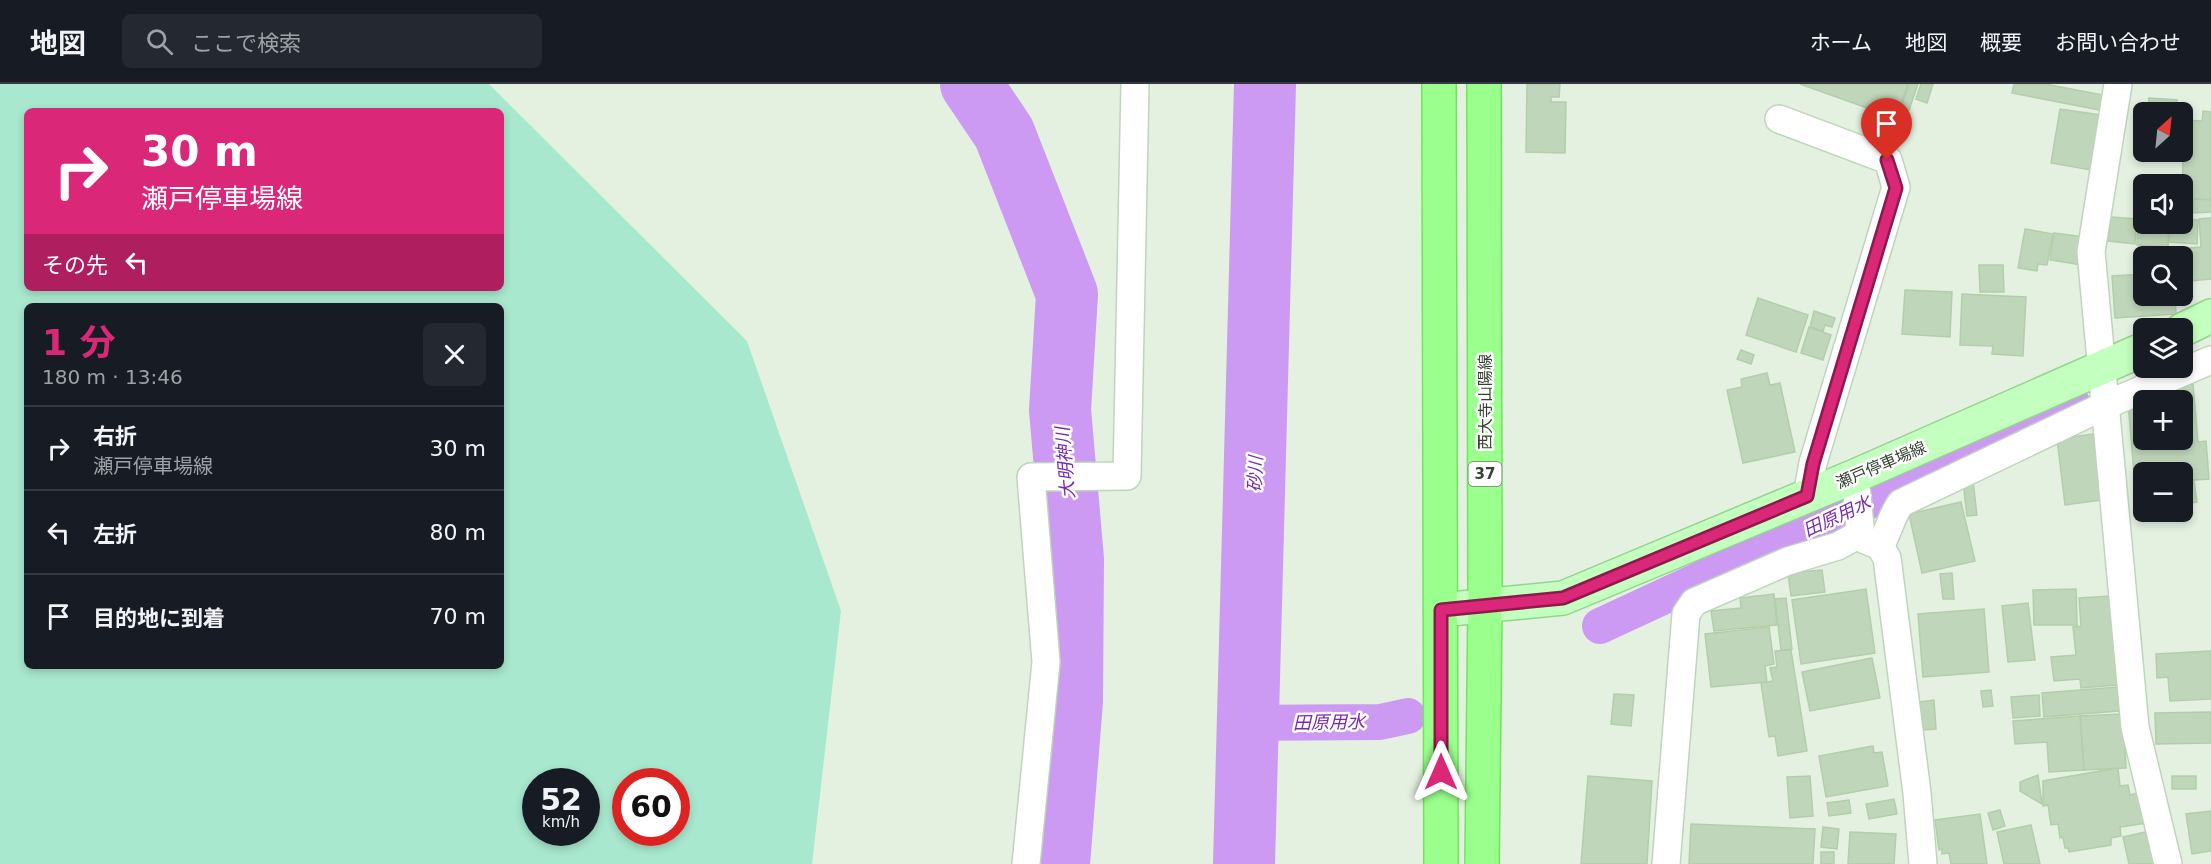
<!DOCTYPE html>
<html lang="ja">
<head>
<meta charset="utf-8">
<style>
  body { margin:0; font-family:"DejaVu Sans","Noto Sans JP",sans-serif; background:#242831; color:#f1f3f6; height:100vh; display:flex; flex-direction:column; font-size:22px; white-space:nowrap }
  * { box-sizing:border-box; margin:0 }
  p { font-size:20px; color:#9ea1a6 }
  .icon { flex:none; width:33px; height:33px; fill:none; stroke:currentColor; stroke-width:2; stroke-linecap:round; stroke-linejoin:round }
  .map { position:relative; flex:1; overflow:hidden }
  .side { position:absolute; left:24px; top:219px; width:480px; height:366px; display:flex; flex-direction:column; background:#171b24; border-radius:9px; box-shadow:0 3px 9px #0003 }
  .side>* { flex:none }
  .guide { position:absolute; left:24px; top:24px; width:480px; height:183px; border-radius:9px; box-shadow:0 3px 9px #0003; background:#db2777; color:#fff; overflow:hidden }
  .needle { width:39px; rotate:27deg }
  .controls { position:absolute; left:2133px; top:18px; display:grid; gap:12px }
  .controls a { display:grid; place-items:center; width:60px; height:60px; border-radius:9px; background:#171b24; box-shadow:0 3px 9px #0003; font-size:30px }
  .speed { position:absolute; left:522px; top:684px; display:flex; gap:12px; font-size:30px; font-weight:700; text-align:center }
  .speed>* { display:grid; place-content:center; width:78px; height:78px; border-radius:50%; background:#171b24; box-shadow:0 3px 9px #0003; line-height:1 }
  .speed small { font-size:15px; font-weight:400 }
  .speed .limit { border:9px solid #d22; background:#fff; color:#111 }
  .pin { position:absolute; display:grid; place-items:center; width:51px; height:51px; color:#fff; margin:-62px -26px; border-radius:50% 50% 50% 0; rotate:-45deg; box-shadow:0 0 6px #0007 }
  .pin .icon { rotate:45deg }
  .me { position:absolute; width:66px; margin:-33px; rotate:0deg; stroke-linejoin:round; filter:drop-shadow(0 0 4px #0008) }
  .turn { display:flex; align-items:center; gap:21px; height:126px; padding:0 18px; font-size:27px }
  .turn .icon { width:78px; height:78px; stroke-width:2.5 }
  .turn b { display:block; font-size:42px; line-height:51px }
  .then { display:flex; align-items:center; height:57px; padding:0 18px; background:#0003; gap:12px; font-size:22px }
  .round { display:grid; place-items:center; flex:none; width:63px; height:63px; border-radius:9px; background:#242831 }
  .overview { display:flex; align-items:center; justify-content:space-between; height:102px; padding:0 18px }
  h1 { font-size:36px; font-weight:700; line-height:45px; color:#db2777 }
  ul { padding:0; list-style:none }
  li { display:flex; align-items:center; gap:18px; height:84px; padding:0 18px; border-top:2px solid #363941 }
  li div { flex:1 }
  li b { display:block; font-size:22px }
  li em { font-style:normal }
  header { display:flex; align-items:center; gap:36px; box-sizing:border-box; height:84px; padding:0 30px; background:#171b24; border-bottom:2px solid #363941 }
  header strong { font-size:28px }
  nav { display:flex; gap:33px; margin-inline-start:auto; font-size:21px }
  .search { width:420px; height:54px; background:#242831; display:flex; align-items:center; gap:15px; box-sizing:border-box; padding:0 21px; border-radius:9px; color:#9ea1a6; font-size:22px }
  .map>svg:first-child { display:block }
</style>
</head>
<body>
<header>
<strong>地図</strong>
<div class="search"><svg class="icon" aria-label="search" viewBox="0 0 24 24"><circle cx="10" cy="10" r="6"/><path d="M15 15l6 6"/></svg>ここで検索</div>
<nav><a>ホーム</a><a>地図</a><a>概要</a><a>お問い合わせ</a></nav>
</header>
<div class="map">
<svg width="2211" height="780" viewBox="0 0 2211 780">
  <rect width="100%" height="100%" fill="#e4f1e1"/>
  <path fill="#a8e8cf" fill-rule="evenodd" d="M0,0h489l258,257 94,270 -29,253h-812zM27,27h474v177h-474zM27,222h474v360h-474zM536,698h50v50h-50zM626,698h50v50h-50z"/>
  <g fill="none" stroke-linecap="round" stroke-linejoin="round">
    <g stroke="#cc9af2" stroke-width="36">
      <path d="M1600,542l474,-220"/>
      <path d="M1250,639l130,-1 28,-6"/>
    </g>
    <g stroke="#cc9af2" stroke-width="62">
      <path d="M971,0l33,49 63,161 -7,116 13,149 -1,142 -13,163"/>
      <path d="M1244,780l21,-780"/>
    </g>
  </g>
  <g fill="#c0d6ba" stroke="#b2ceaa" stroke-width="1.5">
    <path d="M1527,0h33l-1,13h-8v5h15l-1,51 -39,-1z"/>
    <path d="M1800,0h108l-8,23 -12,-4 -4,11z"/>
    <path d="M1909,0h9l-9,26 -8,-3z"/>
    <path d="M1921,0h12l-6,19 -11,-4z"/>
    <path d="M2014,0h31l58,11 -3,15 -88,-17z"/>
    <path d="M2149,14l28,2 -1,12h-28z"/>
    <path d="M2060,25l40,6 -9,55 -40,-7z"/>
    <path d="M2203,27l8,1v88l-29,-1 2,-79 18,1z"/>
    <path d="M2193,115l18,1v12l-18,1z"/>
    <path d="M2111,133l26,2 -2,25 -27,-3z"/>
    <path d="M2211,134v61l-29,3v-26h-6l-1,-7 26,-2 -2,-28z"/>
    <path d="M2182,135l16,1 -1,24 -28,-2 2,-18h11z"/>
    <path d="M2138,136h6v4h25l-1,23 -31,-2z"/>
    <path d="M2025,145l28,5 -6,31 -9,-1 -1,7 -19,-3z"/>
    <path d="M2054,149l30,4 -3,28 -31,-5z"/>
    <path d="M1979,181h24l1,27h-24z"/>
    <path d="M2144,190v22h31l1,18 -61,4 -3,-42z"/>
    <path d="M1905,206l47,2 -2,45 -48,-3z"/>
    <path d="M1962,210l64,3 -3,59 -31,-2 1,-8 -33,-1z"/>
    <path d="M1758,214l50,17 -12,37 -50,-17z"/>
    <path d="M1814,227l21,7 -3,9 -7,-2 -2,6 -13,-4z"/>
    <path d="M1809,243l22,8 -8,25 -22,-7z"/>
    <path d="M1741,266l13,5 -3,9 -14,-5z"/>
    <path d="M1767,289l3,12 10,-2 15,69 -52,11 -16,-73 15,-3 -1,-8z"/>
    <path d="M2193,300l5,58 8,-1 3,38 -27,2v-9h-38v12l-9,1 -7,-83 16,-1v39h38v-40h-36h10l-1,-13z"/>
    <path d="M2093,350l8,66 -36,5 -8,-66z"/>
    <path d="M1973,397l4,34 -10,1 -4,-34z"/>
    <path d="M2194,397l3,21 -15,2v-22z"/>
    <path d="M1961,418l14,59 -53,12 -13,-59z"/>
    <path d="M1822,486l3,22 -34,4 -3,-23z"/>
    <path d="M1952,489l2,26h-11l-3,-25z"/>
    <path d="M1866,505l9,64 -74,11 -9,-64z"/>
    <path d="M2076,505l1,36h-43l-1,-35z"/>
    <path d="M1774,510l3,31 -63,6 -3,-20 30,-3 -1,-10z"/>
    <path d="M2110,512l7,89 -36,3 -1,-9 -26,2 -3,-24 25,-2 -3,-28 8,-1 -2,-28z"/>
    <path d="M1786,514l6,51 -11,1 -6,-51z"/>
    <path d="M2028,519l7,57 -27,2 -6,-56z"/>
    <path d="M1984,525l5,63 -66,5 -5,-63z"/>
    <path d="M1769,543l5,37 -9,2 2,16 -56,5 -6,-53z"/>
    <path d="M1791,566l16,101 -29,5 -3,-20 -6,1 -8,-54 12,-2 -3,-13 7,-1 -2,-16z"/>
    <path d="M2211,567v48l-41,2 -2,-24 -11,1 -1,-24z"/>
    <path d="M1872,574l8,40 -70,13 -8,-39z"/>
    <path d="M2118,603l1,24 -75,6 -2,-24z"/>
    <path d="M1991,606l2,16 -10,1 -2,-16z"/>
    <path d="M1614,610l20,1 -3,31 -20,-2z"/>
    <path d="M2039,611l1,21 -27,2 -2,-21z"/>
    <path d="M1934,616l2,29 -13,1 -3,-28z"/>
    <path d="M2211,628v31l-55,1 -1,-31z"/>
    <path d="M2123,630l3,54 -42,2 -4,-54z"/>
    <path d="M2080,632l4,54 -35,2 -2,-30 -32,2 -2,-23z"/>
    <path d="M1873,662l1,7 8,-1 6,34 -62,11 -7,-41z"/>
    <path d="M2118,684l2,18 8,-1 2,10 12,-3 5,31 -27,4 1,9 -10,2v7l-42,7 -1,-4h-3l-2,-11 -3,1 -2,-14 -7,1 -3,-20 -5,1v-25z"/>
    <path d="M2038,691l4,29 -22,-13v-9z"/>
    <path d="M1588,692l64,5 -5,83h-66z"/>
    <path d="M1810,692l3,40 -23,2 -3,-41z"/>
    <rect x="2172" y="692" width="24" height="13"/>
    <path d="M1894,715l3,15 -28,5 -3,-15z"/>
    <path d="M1849,716l2,13 -22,3 -2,-13z"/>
    <path d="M2000,726l5,16 -12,4 -5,-17z"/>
    <path d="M2211,727v40l-19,3 -6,-40z"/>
    <path d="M1980,730l7,50h-36l-2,-11 -7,1v-5l-3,1 -4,-30z"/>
    <path d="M1691,740l124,5 -2,35h-124z"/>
    <path d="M2031,741l9,39h-36l-7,-32z"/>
    <path d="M1823,743l16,2 -2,20 -16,-2z"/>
    <path d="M2150,747l7,33h-28l-6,-27z"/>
    <path d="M1850,748l46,2 -2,30h-46z"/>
    <rect x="1821" y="768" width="13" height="12"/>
  </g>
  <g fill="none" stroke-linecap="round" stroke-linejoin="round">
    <defs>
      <g id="minor">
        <path d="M2118,0l-27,168 44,475 33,137"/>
        <path d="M1779,35l109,41 8,27 -83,276 -6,33"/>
        <path d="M1863,455l17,7 7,12 30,235 6,71"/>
        <path d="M1880,462c9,-15 11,-30 21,-43l205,-98 105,-45"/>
        <path d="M1026,780l20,-202 -15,-185 96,-1 8,-392"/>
        <path d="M1666,780l20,-250 8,-12 94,-41 50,-15 18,-10 4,-10 -5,-50"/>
      </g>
      <g id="secondary">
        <path d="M2182,246l29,-14"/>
        <path d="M1441,526l122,-12 292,-122 289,-127"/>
      </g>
      <g id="primary">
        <path d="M1439,0l2,780"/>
        <path d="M1482,780l3,-259 -1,-521"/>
      </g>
    </defs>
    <use href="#minor" stroke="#bfd5bb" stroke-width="30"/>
    <use href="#secondary" stroke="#96d38f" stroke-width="36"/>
    <use href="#primary" stroke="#6de75a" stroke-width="36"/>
    <use href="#minor" stroke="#fff" stroke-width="27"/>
    <use href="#secondary" stroke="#c3ffbe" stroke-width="33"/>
    <use href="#primary" stroke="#9bff8d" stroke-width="33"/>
  </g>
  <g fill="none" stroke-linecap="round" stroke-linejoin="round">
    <defs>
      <path id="route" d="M1441,688v-162l122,-12 244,-102 6,-32 83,-276 -9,-28"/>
    </defs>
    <use href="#route" stroke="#8e194d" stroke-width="15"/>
    <use href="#route" stroke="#db2777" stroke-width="10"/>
  </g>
  <g text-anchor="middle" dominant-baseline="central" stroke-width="5" stroke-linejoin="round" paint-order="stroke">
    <rect fill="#fff" stroke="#727b70" stroke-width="1.5" x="1468.5" y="378" width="33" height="24" rx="4.5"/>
    <g font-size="15" font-weight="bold" fill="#364332">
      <text x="1485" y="390">37</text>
    </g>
    <g font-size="16" fill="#364332" stroke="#fff">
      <text transform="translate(1485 318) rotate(-90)">西大寺山陽線</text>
      <text transform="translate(1881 381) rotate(-23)">瀬戸停車場線</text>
    </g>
    <g font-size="18" font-style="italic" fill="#7929b0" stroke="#fff">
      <text transform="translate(1065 379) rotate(-95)">大明神川</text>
      <text transform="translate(1255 390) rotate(-88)">砂川</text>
      <text transform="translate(1837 432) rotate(-25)">田原用水</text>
      <text transform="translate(1329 638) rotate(-1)">田原用水</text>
    </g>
  </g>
</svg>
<div class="controls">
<a><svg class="needle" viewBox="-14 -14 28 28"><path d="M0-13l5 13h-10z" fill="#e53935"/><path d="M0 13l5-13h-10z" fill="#9ea1a6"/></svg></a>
<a><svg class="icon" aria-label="sound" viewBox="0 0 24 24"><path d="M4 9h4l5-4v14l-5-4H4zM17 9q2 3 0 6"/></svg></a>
<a><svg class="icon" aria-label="search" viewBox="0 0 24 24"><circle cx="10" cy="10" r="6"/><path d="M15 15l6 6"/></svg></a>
<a><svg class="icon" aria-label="layers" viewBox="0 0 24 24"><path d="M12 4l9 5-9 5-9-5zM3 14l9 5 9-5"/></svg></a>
<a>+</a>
<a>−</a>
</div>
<div class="speed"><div>52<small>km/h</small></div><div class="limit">60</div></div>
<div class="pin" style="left:1887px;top:76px;background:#d93025"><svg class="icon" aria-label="arrive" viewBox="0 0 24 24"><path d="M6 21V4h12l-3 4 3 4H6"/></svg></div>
<svg class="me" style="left:1441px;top:688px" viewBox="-20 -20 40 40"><path d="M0-17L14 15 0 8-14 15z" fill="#db2777" stroke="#fff" stroke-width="4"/></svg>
<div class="guide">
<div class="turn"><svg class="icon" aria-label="right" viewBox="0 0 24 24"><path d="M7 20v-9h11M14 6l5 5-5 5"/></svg><div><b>30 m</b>瀬戸停車場線</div></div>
<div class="then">その先<svg class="icon" aria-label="left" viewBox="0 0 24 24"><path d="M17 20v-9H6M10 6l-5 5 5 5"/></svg></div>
</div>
<section class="side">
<div class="overview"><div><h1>1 分</h1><p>180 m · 13:46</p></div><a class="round"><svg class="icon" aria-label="close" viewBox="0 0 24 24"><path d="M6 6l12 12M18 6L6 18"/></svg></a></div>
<ul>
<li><svg class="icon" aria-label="right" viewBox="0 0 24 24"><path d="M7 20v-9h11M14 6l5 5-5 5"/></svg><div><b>右折</b><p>瀬戸停車場線</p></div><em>30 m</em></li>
<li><svg class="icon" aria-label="left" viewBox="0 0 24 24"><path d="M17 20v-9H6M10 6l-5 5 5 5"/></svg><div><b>左折</b></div><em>80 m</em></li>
<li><svg class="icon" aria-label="arrive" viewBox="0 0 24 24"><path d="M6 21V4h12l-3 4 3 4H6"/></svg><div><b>目的地に到着</b></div><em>70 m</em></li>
</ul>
</section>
</div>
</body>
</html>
